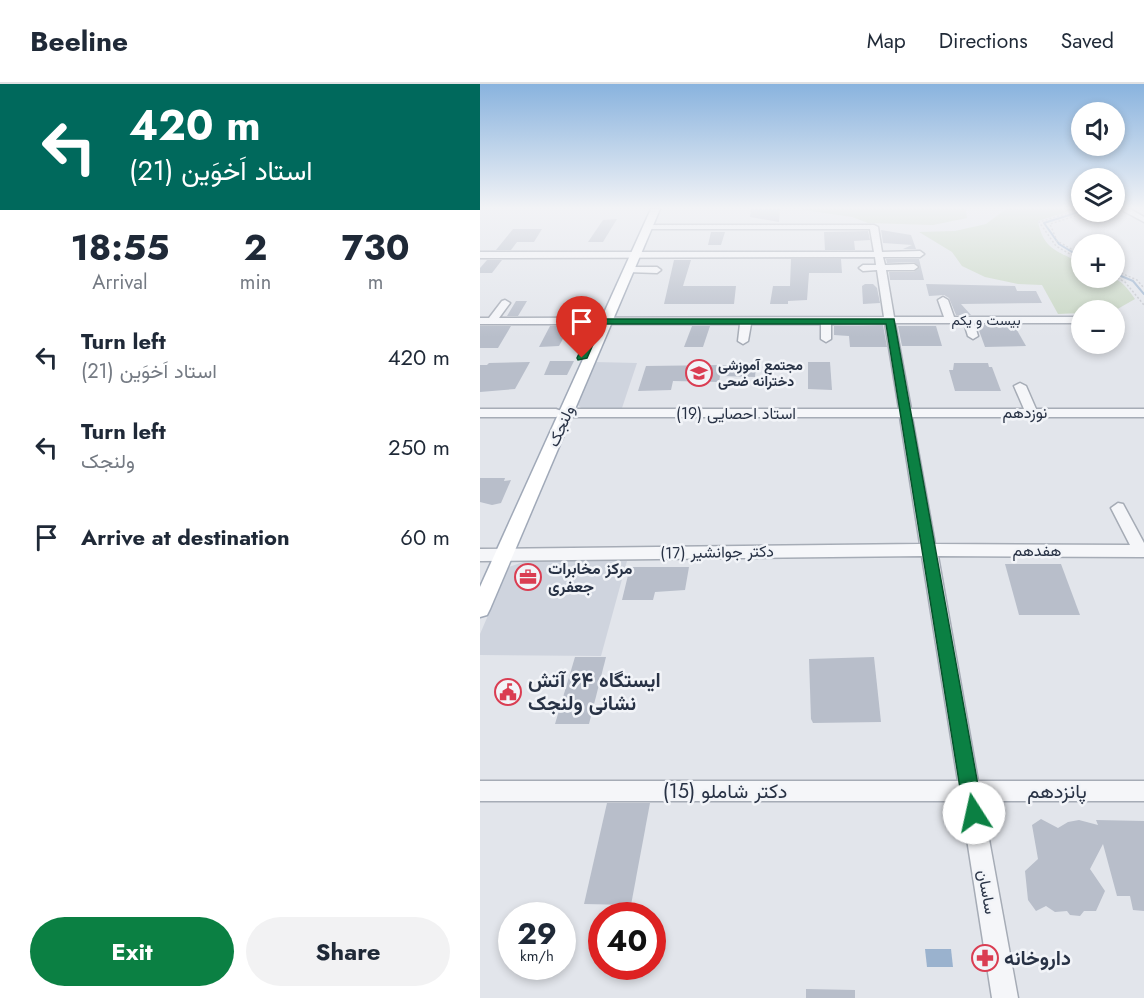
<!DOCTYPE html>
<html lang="en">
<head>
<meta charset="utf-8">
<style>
  body { margin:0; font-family:Jost,Vazirmatn,sans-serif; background:#f2f2f3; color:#1f2937; height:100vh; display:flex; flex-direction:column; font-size:22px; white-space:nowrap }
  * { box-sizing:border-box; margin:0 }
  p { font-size:20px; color:#747a83 }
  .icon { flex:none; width:33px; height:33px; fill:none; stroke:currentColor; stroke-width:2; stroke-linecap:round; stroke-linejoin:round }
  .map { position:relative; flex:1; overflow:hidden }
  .side { display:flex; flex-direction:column; background:#fff; width:480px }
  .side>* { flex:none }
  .top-card { background:#00695c; color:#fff; overflow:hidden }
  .buttons { position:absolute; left:591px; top:18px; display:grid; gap:12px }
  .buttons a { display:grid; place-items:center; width:54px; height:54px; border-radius:50%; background:#fff; box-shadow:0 3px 9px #0003; font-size:30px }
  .speed { position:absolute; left:18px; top:818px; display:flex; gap:12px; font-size:30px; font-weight:700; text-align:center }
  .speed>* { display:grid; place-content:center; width:78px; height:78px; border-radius:50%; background:#fff; box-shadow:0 3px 9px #0003; line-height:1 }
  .speed small { font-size:15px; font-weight:400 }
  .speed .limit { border:9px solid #d22; background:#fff; color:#111 }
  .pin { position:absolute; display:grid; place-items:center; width:51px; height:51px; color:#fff; margin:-62px -26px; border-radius:50% 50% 50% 0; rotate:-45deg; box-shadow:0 0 6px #0007 }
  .pin .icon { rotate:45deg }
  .me { position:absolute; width:66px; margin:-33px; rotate:350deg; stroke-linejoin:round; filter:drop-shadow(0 0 4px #0008) }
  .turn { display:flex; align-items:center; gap:21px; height:126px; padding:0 30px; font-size:27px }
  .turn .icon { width:78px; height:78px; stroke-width:2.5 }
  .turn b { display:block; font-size:42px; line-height:51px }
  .eta { display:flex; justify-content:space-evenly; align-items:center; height:102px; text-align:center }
  .eta b { font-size:36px; font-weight:700; line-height:42px }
  .action { display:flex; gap:12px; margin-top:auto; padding:12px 30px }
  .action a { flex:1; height:69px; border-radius:36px; background:#0b8043; color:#fff; font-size:24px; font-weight:700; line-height:69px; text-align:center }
  .action a+a { background:#f2f2f3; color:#1f2937 }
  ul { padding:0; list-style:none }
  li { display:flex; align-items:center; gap:18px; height:90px; padding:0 30px }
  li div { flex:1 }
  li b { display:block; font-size:22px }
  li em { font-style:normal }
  header { display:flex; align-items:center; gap:36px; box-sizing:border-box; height:84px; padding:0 30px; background:#fff; border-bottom:2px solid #e0e1e3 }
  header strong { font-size:28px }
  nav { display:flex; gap:33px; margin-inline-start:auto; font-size:21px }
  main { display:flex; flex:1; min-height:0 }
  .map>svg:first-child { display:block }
</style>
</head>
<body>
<header>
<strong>Beeline</strong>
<nav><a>Map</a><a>Directions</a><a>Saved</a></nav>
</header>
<main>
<section class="side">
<div class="top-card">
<div class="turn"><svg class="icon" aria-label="left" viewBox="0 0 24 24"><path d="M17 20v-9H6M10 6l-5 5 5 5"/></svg><div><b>420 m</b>استاد اَخوَين (21)</div></div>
</div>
<div class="eta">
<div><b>18:55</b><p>Arrival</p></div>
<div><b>2</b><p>min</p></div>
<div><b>730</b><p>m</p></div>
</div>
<ul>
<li><svg class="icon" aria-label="left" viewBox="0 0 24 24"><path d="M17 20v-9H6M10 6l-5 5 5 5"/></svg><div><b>Turn left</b><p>استاد اَخوَين (21)</p></div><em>420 m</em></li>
<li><svg class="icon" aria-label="left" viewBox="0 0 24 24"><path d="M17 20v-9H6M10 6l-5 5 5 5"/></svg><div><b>Turn left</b><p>ولنجک</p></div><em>250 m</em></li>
<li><svg class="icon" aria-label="arrive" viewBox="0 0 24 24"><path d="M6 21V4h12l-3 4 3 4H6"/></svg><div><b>Arrive at destination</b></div><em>60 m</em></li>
</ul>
<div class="action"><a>Exit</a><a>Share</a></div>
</section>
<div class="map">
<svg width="664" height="914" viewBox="0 0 664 914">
  <rect width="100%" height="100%" fill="#e2e5eb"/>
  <g fill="#cfd4de">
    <path d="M114,278l43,1 -15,45 -40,1 -5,-5z"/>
    <path d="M46,477h101l-26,95 -121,-1v-21l29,-67z"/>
  </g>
  <g fill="#c7d6c2">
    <path d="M318,125h168l1,9 -34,7 -65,-2 -16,-6z"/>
    <path d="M526,125h70l-38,12c5,28 19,30 43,42l1,15c30,0 35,-6 53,21l-21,12 -32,-1 -1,3 -23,1 -16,-29 -24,-1 -33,-7 -23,-11 -10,-14 -33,-20 36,-1 31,-7z"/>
  </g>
  <path fill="#9ab2ce" d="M445,865h26l2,18h-26z"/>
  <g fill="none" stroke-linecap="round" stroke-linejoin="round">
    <g stroke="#9ab2ce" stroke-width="2">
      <path d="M602,127l-38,12 15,21 23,14"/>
      <path d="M634,189l19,8 11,13"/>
    </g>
  </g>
  <g fill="#b8beca">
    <path d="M271,125h29l-1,13 -29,-5z"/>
    <path d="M137,135l-14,23h-15l15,-22z"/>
    <path d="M33,145h29l-8,13h-17l-6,8h-15z"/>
    <path d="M401,146l30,5 5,14h-13l9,-4 -29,-2z"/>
    <path d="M388,147l2,9 -16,1 1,9h-30l-1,-18z"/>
    <path d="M231,148h14l-4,13h-13z"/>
    <path d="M311,175h50l1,14h-33l-2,27 -19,1v3h-18l3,-18h17z"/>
    <path d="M406,175h33l5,21h-34l-1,-8h25l6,-5 -6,-5 -27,1z"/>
    <path d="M7,176h15l-10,13h-12v-5z"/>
    <path d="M194,176h17l-8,26h53l-2,18h-70z"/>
    <path d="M385,200h8l4,4 3,15 -17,1 -1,-18z"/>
    <path d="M446,200l89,2 2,5h19l6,12 -81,1 10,11h-15l-7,-17 -5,-3 -15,1z"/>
    <path d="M103,216l12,1 4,4 -6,6h-16z"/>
    <path d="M36,217h11l-9,15h-11z"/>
    <path d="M403,241l4,22h-37l-1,-11 -15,-1v-9z"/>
    <path d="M497,241h37l12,21 -41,1z"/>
    <path d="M0,242h31l-13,22h-18z"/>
    <path d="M70,242h20l-11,20 -20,1z"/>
    <path d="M212,242h18l-7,21h-19z"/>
    <path d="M418,242h38l6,20h-40z"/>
    <path d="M70,277h24l-7,14h-23z"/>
    <path d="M50,278l-15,27 -35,3v-27h7l2,-2z"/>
    <path d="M328,278h22l2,28 -24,-1z"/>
    <path d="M474,279h34l1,4h3l9,24h-46l-6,-21h4z"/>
    <path d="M242,281l34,2 -1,10 -35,-1 -1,6 -46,-1 -2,9 -33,1 8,-25z"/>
    <path d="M0,394h25l-1,3 7,-1 -10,23 -9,2 -12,-3z"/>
    <path d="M525,480h56l19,51h-61z"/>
    <path d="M150,483h59l-4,23 -30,2 -2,8h-31z"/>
    <path d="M95,573h31l-17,67h-34z"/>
    <path d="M394,573l7,65 -68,1 -2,-4 -2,-60z"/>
    <path d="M127,719h43l-19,102 -47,-1z"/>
    <path d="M561,735l17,9 10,-6 11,-2 19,5 -2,-5 48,1v90l-11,-1 -3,-14h-13l-14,-52 -13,25 15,22 -9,20h-12l-4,5 -10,-1 -3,-4 -12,1 -9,-6 -10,5 -8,-11 -3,-29 13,-12 -6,-34z"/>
    <path d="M326,905l49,1v8h-49z"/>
  </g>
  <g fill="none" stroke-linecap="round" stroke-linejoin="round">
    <defs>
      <g id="minor">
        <path d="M640,125h10l14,8v5z"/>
        <path d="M169,141h225l4,2 4,25 38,-1 4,3 -4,3h-37l2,8 29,-1 4,3 -4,3h-28l8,47h50l-6,-17 5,-3 5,3 6,17h128v6h-108l4,13 -5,3 -5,-3 -4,-13h-69l16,86h113l-10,-23 6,-3 6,3 10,23h108v8h-232l23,127 195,1 -19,-37 7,-5 5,1 21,39v14l-206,-1 40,225h166v20h-162l36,197h-26l-31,-197h-481v-20h478l-36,-225 -442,5v-12l440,-5 -20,-127h-334l-5,-2 -5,2h-76v-8h76l5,2 5,-2h333l-14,-86 -54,1v15l-5,3 -5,-3v-15h-70l-3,17 -5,3 -5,-3 2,-17h-260v-6h9l13,-17 3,-1 5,3 -11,15 385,-1 -7,-47 -14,1 -4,-3 4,-3h13l-1,-8 -395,1v-6h394l-4,-23h-224v-4z"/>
        <path d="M150,183h27l4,3 -4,3 -30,-1v-4z"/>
      </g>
      <path id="major" d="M171,125h9l-170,400 -3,6 -7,2v-30z"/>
    </defs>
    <use href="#minor" stroke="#a6acb6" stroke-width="3"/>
    <use href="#major" stroke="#a0a9b8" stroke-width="3"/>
    <g stroke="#c0c3ca" stroke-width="1.5" stroke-dasharray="2 2" stroke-linecap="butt">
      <path d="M602,125l-43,13 17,24 26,15"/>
      <path d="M602,171l-25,-14 -7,-17 38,-12"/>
      <path d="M634,186l23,10 7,8"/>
      <path d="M634,192l11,6 19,23"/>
    </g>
    <use href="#minor" fill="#f5f6f9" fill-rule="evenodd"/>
    <use href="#major" fill="#fff" fill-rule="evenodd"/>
  </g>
  <linearGradient id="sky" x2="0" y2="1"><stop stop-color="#89b3de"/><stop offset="0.49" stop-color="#f2f3f6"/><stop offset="1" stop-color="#f2f3f6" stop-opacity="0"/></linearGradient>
  <rect width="664" height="253" fill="url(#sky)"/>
  <path fill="#0b8043" stroke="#07532c" stroke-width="1.5" d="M115,235h299l89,494 -2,7 -7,3 -7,-3 -3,-7 -78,-489h-284l-15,34 -9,2 -1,-2z"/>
  <defs>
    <symbol id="school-ring" viewBox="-11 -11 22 22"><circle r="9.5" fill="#f2f4f8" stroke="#da3d52" stroke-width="1.5"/><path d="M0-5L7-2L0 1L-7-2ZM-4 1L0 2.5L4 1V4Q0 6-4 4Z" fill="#da3d52"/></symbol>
    <symbol id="office-ring" viewBox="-11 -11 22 22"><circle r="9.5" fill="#f2f4f8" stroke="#da3d52" stroke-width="1.5"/><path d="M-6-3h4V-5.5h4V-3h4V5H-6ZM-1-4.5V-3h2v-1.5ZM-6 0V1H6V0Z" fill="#da3d52"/></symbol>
    <symbol id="civic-ring" viewBox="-11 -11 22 22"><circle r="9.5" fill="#f2f4f8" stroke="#da3d52" stroke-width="1.5"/><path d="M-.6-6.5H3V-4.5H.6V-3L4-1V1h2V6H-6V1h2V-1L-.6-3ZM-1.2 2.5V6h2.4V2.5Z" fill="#da3d52"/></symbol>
    <symbol id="pharmacy-ring" viewBox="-11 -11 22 22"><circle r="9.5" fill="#f2f4f8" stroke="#da3d52" stroke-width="1.5"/><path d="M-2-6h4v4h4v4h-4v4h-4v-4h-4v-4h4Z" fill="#da3d52"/></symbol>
  </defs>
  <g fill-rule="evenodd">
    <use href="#school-ring" x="204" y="274" width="30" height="30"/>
    <use href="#office-ring" x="33" y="478" width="30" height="30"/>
    <use href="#civic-ring" x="13" y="593" width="30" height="30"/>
    <use href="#pharmacy-ring" x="490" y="859" width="30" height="30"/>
  </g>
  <g text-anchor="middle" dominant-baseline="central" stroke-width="5" stroke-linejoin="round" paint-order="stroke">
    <g font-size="14" fill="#283245" stroke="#f2f4f8">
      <text x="506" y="236">بیست و یکم</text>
    </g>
    <g font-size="14" font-weight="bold" fill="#283245" stroke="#f2f4f8" text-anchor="start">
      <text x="238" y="281">مجتمع آموزشی<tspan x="238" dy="16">دخترانه ضحی</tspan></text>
    </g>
    <g font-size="16" fill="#283245" stroke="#f2f4f8">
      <text x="545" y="328">نوزدهم</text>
      <text x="256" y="329">استاد احصایی (19)</text>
      <text transform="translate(81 342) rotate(-66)">ولنجک</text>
      <text x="557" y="466">هفدهم</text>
      <text transform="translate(237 468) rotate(-1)">دکتر جوانشیر (17)</text>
      <text transform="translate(507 808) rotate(80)">ساسان</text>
    </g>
    <g font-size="16" font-weight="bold" fill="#283245" stroke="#f2f4f8" text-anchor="start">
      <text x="68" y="484">مرکز مخابرات<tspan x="68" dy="18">جعفری</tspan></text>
    </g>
    <g font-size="20" font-weight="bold" fill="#283245" stroke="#f2f4f8" text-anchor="start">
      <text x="48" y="596">ایستگاه ۶۴ آتش<tspan x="48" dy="23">نشانی ولنجک</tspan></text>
      <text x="524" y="874">داروخانه</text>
    </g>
    <g font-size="20" fill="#283245" stroke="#f2f4f8">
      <text x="245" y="707">دکتر شاملو (15)</text>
      <text x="577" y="707">پانزدهم</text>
    </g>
  </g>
</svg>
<div class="buttons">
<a><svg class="icon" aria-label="sound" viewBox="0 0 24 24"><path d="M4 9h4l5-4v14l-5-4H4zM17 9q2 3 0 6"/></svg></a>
<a><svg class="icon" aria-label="layers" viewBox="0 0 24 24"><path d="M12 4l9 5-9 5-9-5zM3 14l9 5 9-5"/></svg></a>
<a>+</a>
<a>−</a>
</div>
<div class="speed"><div>29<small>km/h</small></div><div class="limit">40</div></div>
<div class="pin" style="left:102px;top:274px;background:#d93025"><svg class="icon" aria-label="arrive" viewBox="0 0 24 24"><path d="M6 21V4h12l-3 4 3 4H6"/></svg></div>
<svg class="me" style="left:494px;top:729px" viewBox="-20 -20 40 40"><circle r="19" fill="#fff"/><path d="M0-13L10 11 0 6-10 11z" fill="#0b8043"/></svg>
</div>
</main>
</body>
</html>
